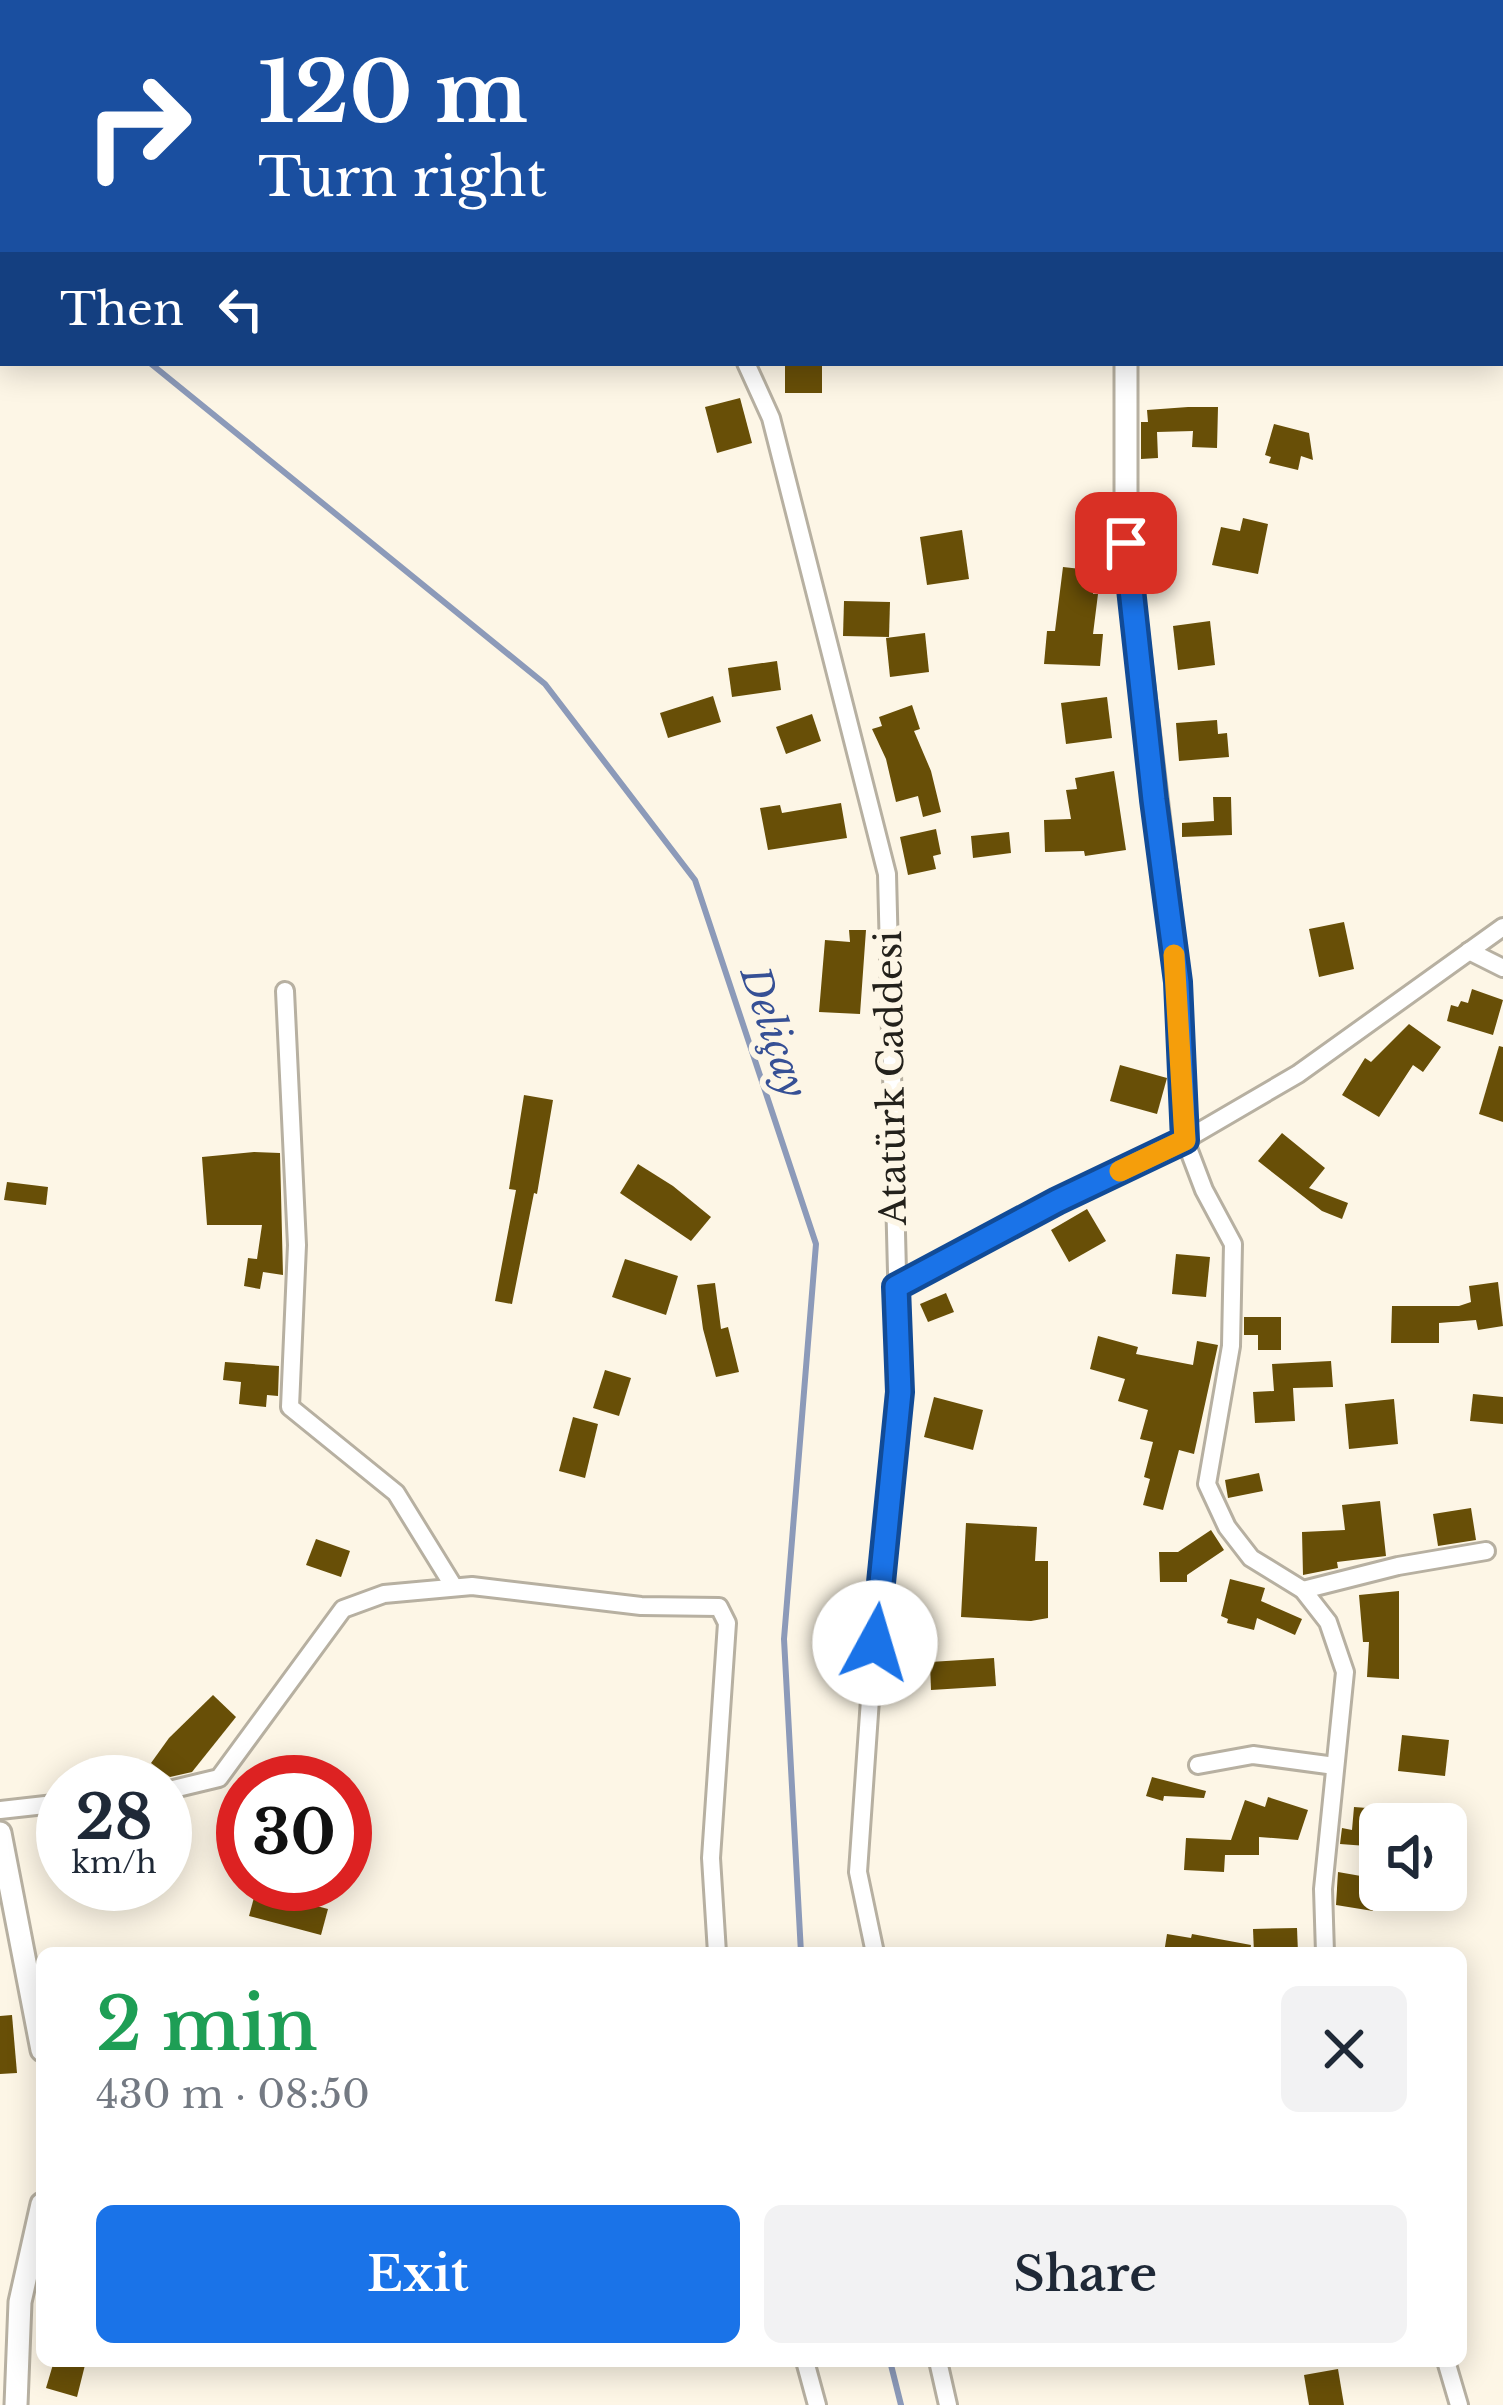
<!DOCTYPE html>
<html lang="en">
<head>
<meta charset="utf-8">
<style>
  body { margin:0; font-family:"Libre Baskerville",serif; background:#f2f2f3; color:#1f2937; height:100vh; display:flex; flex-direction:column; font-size:45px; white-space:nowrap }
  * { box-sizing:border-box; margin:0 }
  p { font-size:39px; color:#747a83 }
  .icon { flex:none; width:66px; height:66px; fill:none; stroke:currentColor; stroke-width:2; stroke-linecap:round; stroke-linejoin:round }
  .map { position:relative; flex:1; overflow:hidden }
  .drawer { position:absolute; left:36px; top:1947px; width:1431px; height:420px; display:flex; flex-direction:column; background:#fff; border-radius:18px; box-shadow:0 6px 30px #0003 }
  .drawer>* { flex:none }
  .hud { position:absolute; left:0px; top:0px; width:1503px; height:366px; box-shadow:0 6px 30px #0003; background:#1a4fa0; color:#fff; overflow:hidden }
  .buttons { position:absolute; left:1359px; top:1803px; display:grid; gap:24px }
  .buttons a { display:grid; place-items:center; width:108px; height:108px; border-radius:18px; background:#fff; box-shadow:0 6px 30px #0003; font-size:60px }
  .speed { position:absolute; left:36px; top:1755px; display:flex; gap:24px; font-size:60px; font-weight:700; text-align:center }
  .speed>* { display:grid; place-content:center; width:156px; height:156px; border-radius:50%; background:#fff; box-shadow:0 6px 30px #0003; line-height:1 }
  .speed small { font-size:30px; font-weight:400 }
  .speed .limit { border:18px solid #d22; background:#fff; color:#111 }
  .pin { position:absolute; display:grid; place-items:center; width:102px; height:102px; color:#fff; margin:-51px; border-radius:24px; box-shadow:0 6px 18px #0006 }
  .me { position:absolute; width:132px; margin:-66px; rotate:6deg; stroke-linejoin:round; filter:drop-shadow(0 0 9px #0008) }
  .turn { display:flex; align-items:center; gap:42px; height:252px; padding:0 60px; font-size:54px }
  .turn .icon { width:156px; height:156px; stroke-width:2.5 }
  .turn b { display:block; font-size:84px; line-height:102px }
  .then { display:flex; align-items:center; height:114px; padding:0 60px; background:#0003; gap:24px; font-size:45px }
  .round { display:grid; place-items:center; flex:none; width:126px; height:126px; border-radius:18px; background:#f2f2f3 }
  .overview { display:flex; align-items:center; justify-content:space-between; height:204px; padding:0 60px }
  h1 { font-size:72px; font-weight:600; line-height:90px; color:#1e9e55 }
  .action { display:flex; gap:24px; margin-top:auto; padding:24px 60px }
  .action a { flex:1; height:138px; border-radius:18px; background:#1a73e8; color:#fff; font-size:48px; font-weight:600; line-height:138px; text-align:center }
  .action a+a { background:#f2f2f3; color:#1f2937 }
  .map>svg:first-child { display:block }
</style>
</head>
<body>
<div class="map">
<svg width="1503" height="2405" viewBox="0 0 1503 2405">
  <rect width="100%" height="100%" fill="#fdf6e6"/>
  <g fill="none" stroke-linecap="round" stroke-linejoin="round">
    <g stroke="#8c9ab9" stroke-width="6">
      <path d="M0,252l3,2"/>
      <path d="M150,363l395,321 150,196 121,364 -32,395 17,314"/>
      <path d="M890,2361l11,44"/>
    </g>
  </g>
  <g fill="#684f07">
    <rect x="785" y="363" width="37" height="30"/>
    <path d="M740,398l12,45 -35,10 -12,-46z"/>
    <path d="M1188,407h30l-1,41 -25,-1 1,-16 -36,1 1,26 -17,1v-37h7l-1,-12z"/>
    <path d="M1274,424l35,9 4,27 -12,-4 -3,14 -29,-7 2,-6 -6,-2z"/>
    <path d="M1243,518l25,6 -10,50 -46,-9 9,-38 19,4z"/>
    <path d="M962,530l7,49 -42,6 -7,-48z"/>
    <path d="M1063,567l27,3 -1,12h6l-2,12h5l-5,40h10l-3,32 -56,-2 3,-33h8z"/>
    <path d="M844,601l46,1 -1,35 -46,-1z"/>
    <path d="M1210,621l5,44 -37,5 -5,-44z"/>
    <path d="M925,633l4,39 -39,5 -4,-39z"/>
    <path d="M777,661l4,29 -49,7 -4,-29z"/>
    <path d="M713,696l8,26 -53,16 -8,-25z"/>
    <path d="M1107,697l5,41 -46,6 -5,-41z"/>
    <path d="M912,705l8,24 -6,2 17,40 10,41 -18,5 -5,-21 -22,6 -10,-43 -14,-30 10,-3 -3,-9z"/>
    <path d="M812,714l9,27 -35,13 -10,-27z"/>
    <path d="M1217,720l1,14 9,-1 2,24 -50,4 -3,-38z"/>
    <path d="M1114,771l12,79 -41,6 -1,-5 -39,1 -1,-32 27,-1 -5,-29 11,-1 -2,-11z"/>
    <path d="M1213,797h18l1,38 -50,2v-14l32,-2z"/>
    <path d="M841,803l6,35 -79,12 -8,-42 20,-3 2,8z"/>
    <path d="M936,829l5,25 -8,2 3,13 -28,6 -8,-38z"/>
    <path d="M1009,832l2,21 -38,5 -2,-22z"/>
    <path d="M1344,922l10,47 -35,8 -10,-48z"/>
    <path d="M849,930h17l-6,84 -41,-2 6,-72 25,2z"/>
    <path d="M1472,989l31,11 -10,35 -46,-14 4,-16 7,2 3,-6 7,2z"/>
    <path d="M1409,1024l32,23 -18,25 -10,-7 -34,52 -37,-22 23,-37 6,4z"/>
    <path d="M1499,1046l4,1v75l-24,-8z"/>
    <path d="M1120,1065l47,13 -10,36 -47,-13z"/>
    <path d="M524,1095l29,5 -16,94 -3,-1 -22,111 -17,-3 21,-111 -7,-1z"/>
    <path d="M1282,1133l43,35 -16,20 39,15 -6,16 -20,-8 -64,-50z"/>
    <path d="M254,1152l26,1 3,122 -20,-3 -3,17 -16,-3 4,-28 9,1 5,-34h-55l-5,-68z"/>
    <path d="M638,1164l35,22 38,31 -20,24 -71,-48z"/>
    <path d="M7,1182l41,5 -2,18 -42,-5z"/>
    <path d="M1087,1209l19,32 -37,21 -18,-32z"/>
    <path d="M1176,1254l34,3 -4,40 -34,-3z"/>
    <path d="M625,1259l53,17 -12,39 -54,-18z"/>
    <path d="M1498,1282l5,44 -25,4 -2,-10 -37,3v20h-48l1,-37h67l12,-4 -2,-16z"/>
    <path d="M715,1283l6,46 7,-2 11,45 -23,5 -13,-48 -6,-44z"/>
    <path d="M946,1293l8,19 -26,10 -8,-18z"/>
    <path d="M1244,1317h37v33h-23v-15h-14z"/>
    <path d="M1098,1336l40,11 -2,7 57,11 4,-24 21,4 -24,109 -15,-4 -16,60 -20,-5 7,-26 -6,-2 9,-35 -13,-3 8,-29 -30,-9 7,-22 -35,-10z"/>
    <path d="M1331,1361l2,26 -40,1 2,33 -40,2 -2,-31 21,-1 -2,-27z"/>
    <path d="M225,1362l54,4 -1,30 -11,-1 -1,12 -27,-3 2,-22 -18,-2z"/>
    <path d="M605,1370l26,8 -12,38 -26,-8z"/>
    <path d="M1473,1394l30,3v27l-33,-3z"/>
    <path d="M934,1397l49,13 -10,40 -49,-13z"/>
    <path d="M1394,1399l4,45 -49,5 -4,-45z"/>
    <path d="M573,1417l25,7 -13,54 -26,-7z"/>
    <path d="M1259,1473l4,18 -35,7 -3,-18z"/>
    <path d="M1380,1501l6,55 -49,6 1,6 -35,7 -1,-43 43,-2 -3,-25z"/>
    <path d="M1471,1508l5,32 -38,6 -5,-32z"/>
    <path d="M966,1523l71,4 -2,34h13v57l-17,3 -70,-4z"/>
    <path d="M1211,1530l13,20 -37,25v7h-27l-1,-30h19z"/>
    <path d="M316,1539l34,12 -9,26 -35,-12z"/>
    <path d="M1230,1579l35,9 -4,13 41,18 -7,16 -38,-17 -3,12 -27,-7 1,-4 -7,-3z"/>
    <path d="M1399,1591v88l-32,-2 2,-35h-6l-4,-47z"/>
    <path d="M994,1658l2,28 -65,4 -1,-28z"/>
    <path d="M213,1695l23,22 -44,55 -22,5 -19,-14 18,-25z"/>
    <path d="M1402,1735l47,5 -4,36 -47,-5z"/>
    <path d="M1152,1777l54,14 -2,7 -40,-2 -1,5 -17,-5z"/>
    <path d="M1268,1797l40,13 -10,30 -39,-3v18h-34l-1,17 -40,-2 2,-32 45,2 14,-40 20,7z"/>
    <path d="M1354,1807l26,2v38l-40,-3 2,-16 10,2z"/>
    <path d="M1338,1872l40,7 -5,32 -37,-6z"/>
    <path d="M256,1890l72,19 -7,26 -72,-19z"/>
    <path d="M1297,1928l1,25h-44l-1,-24z"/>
    <path d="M1167,1934l24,4 1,-4 59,11 -1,8h-86z"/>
    <path d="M12,2015l5,58 -17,1v-58z"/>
    <path d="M54,2361h32l-9,36 -31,-9z"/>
    <path d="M1338,2369l6,36h-35l-5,-30z"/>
  </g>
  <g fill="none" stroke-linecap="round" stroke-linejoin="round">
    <defs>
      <g id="minor">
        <path d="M344,0l2,3"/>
        <path d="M835,0v3"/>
        <path d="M746,363l25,55 116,456 13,518 -29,293 -13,187 17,81"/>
        <path d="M1469,951l34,17"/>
        <path d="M285,991l12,254 -7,162 106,86 58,94"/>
        <path d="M1185,1140l19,50 29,54 -2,102 -24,138 20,43 24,31 52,32 25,32 17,50 -22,217 2,64"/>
        <path d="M896,1287l161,-86 128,-61 113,-66 205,-147"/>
        <path d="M1303,1590l95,-24 88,-15"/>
        <path d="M1198,1765l55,-10 82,11"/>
        <path d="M165,1791l54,-13 124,-169 41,-15 88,-8 169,20 78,1 8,16 -16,235 6,95"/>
        <path d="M0,1810l63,-7"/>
        <path d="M805,2361l12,44"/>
        <path d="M938,2361l10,44"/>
        <path d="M1446,2361l13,44"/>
      </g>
      <g id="tertiary">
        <path d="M1166,3v-3"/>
        <path d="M1126,363v180l52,439 7,158"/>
        <path d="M0,1833l42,217"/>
        <path d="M16,2405l4,-103 22,-98"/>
      </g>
    </defs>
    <use href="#minor" stroke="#b7b0a1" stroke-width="22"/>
    <use href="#tertiary" stroke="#b7b0a1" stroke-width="27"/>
    <use href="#minor" stroke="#fff" stroke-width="16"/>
    <use href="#tertiary" stroke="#fff" stroke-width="21"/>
  </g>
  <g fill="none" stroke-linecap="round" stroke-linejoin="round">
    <defs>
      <path id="route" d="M875,1643l25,-251 -4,-105 161,-86 128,-61 -7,-158 -24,-182 -28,-257"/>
    </defs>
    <use href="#route" stroke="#114b97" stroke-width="30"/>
    <use href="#route" stroke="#1a73e8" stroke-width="21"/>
    <path stroke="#f59e0b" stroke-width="21" d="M1120,1171l65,-31 -11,-185"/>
  </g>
  <g text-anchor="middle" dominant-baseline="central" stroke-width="12" stroke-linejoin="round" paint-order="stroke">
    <g font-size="36" fill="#23211b" stroke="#fdf6e6">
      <text transform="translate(891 1078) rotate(-91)">Atatürk Caddesi</text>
    </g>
    <g font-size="39" font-style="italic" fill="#365095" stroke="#fdf6e6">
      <text transform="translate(774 1032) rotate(72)">Deliçay</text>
    </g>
  </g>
</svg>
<div class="buttons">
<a><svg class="icon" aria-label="sound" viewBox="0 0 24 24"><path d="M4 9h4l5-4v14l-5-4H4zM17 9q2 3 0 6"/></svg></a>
</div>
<div class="speed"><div>28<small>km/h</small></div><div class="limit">30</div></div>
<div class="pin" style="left:1126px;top:543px;background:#d93025"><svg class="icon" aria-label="arrive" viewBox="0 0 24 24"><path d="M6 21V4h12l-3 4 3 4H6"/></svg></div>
<svg class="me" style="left:875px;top:1643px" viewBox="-20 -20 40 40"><circle r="19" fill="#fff"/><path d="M0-13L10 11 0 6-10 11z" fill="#1a73e8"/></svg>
<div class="hud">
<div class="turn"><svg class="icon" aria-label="right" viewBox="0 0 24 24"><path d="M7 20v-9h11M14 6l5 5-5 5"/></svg><div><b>120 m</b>Turn right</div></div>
<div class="then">Then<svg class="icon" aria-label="left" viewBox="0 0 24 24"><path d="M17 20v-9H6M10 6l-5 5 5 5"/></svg></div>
</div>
<section class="drawer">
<div class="overview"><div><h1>2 min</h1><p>430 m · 08:50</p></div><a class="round"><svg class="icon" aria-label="close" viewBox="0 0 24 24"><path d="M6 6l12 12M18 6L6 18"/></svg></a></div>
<div class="action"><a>Exit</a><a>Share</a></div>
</section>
</div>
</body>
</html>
